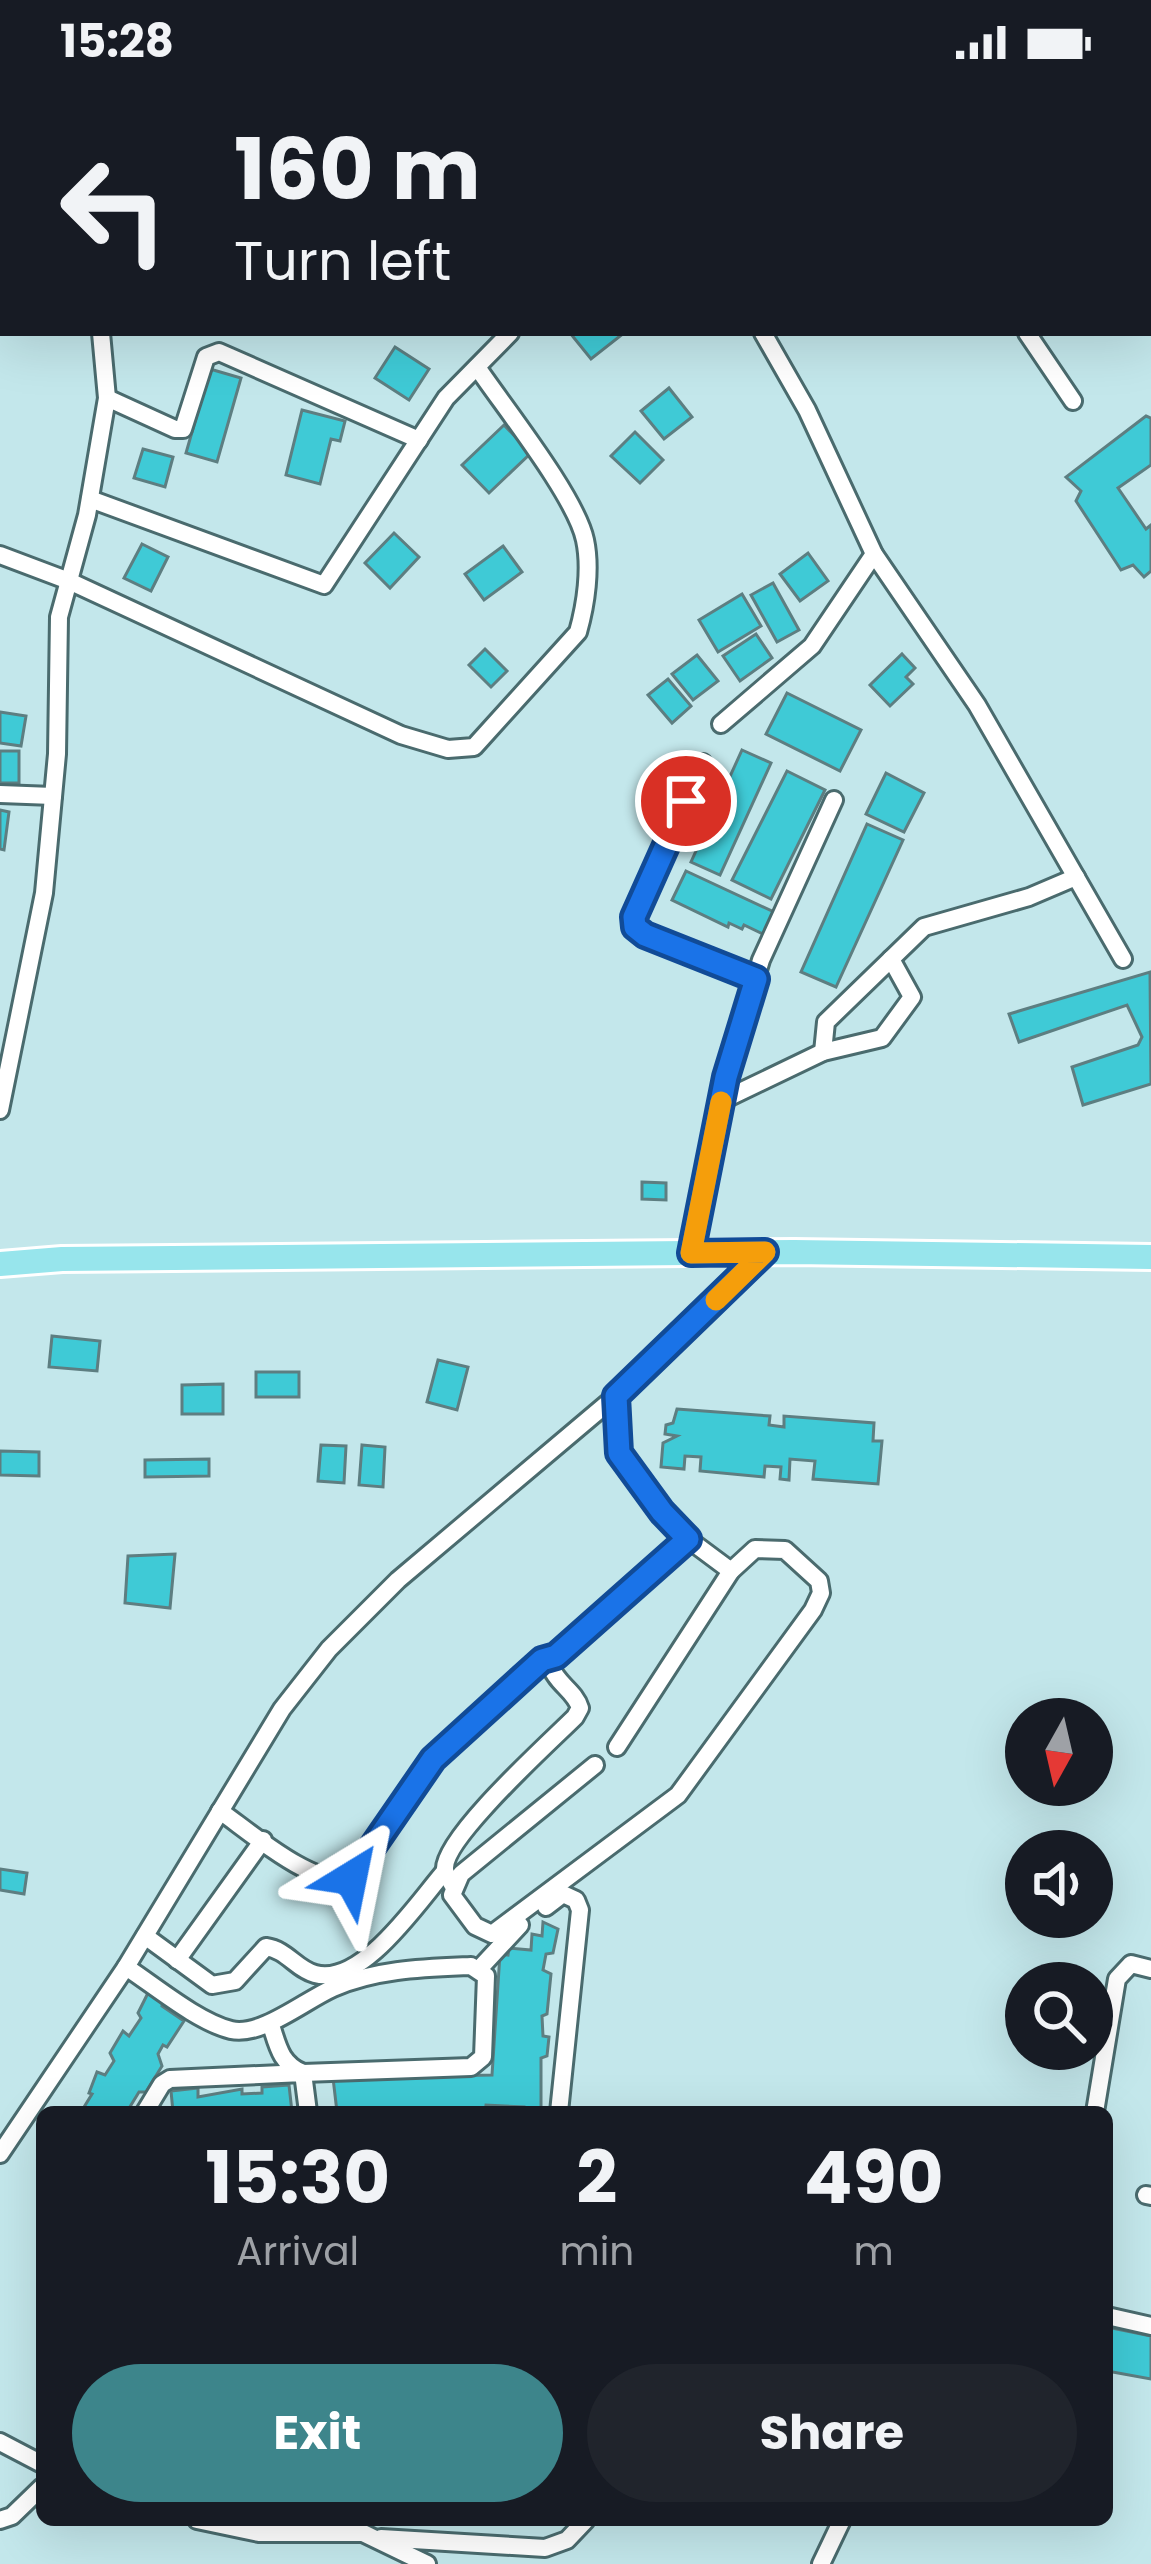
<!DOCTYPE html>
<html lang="en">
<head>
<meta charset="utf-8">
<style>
  body { margin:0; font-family:Poppins,sans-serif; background:#20242c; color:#f1f3f6; height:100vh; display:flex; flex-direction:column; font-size:45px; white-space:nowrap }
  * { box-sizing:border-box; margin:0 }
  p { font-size:39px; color:#9ea1a6 }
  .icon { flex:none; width:66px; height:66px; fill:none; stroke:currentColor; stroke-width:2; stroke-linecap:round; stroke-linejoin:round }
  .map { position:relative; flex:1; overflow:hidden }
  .panel { position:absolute; left:36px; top:2022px; width:1077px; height:420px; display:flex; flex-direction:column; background:#171b24; border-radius:18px; box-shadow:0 12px 48px #0002 }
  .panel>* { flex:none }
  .hud { position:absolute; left:0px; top:0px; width:1152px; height:252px; box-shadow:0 12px 48px #0002; background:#171b24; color:#f1f3f6; overflow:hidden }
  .needle { width:78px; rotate:188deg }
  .fabs { position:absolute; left:1005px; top:1614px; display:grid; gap:24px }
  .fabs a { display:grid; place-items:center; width:108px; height:108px; border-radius:50%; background:#171b24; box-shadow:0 12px 48px #0002; font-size:60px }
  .pin { position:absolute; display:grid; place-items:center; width:102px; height:102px; color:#fff; margin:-51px; border:6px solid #fff; border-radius:50%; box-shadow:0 3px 12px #0007 }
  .me { position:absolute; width:132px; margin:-66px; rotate:35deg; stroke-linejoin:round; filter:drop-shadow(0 0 9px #0008) }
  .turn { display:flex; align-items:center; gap:42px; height:252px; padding:0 36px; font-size:54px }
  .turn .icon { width:156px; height:156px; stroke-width:2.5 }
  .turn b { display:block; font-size:84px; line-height:102px }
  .eta { display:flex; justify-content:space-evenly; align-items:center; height:204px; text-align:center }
  .eta b { font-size:72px; font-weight:700; line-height:84px }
  .button { display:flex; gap:24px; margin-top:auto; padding:24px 36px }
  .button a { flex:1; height:138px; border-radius:72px; background:#3d858b; color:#fff; font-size:48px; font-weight:700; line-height:138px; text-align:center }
  .button a+a { background:#20242c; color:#f1f3f6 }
  .status { display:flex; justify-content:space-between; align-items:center; height:84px; padding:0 60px; background:#171b24; direction:ltr }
  .status svg { height:33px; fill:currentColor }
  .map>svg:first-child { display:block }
</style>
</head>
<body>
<div class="status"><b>15:28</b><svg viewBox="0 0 49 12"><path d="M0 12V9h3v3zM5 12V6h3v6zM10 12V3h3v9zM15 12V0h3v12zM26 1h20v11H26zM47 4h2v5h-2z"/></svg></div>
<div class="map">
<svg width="1151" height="2480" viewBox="0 0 1151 2480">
  <rect width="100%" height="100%" fill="#c3e7eb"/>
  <g fill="#3fcad6" stroke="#5d7e81" stroke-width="3">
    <path d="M570,249h54l-33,26z"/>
    <path d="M395,263l34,22 -20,31 -34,-22z"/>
    <path d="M210,285l31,9 -24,84 -31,-9z"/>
    <path d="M669,304l23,29 -28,22 -23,-28z"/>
    <path d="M302,326l43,11 -5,20 -9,-2 -11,45 -34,-9z"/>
    <path d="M1146,332l5,2v47l-33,23 28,41 5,-4v46l-7,6 -11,-12 -12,5 -45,-69 5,-10 -15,-14z"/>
    <path d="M504,341l27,28 -42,40 -27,-28z"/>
    <path d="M635,348l28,28 -23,23 -29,-27z"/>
    <path d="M143,365l30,8 -8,30 -31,-9z"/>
    <path d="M394,449l25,24 -29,31 -25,-25z"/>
    <path d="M142,460l26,13 -17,34 -27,-13z"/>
    <path d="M503,462l19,26 -38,28 -19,-26z"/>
    <path d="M808,469l20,28 -28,20 -20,-27z"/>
    <path d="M773,499l26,47 -22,12 -26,-47z"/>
    <path d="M742,510l19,32 -43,26 -19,-32z"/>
    <path d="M756,550l16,24 -32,23 -17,-25z"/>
    <path d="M485,565l22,22 -16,16 -22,-22z"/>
    <path d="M902,570l13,14 -9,9 7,7 -23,22 -20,-21z"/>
    <path d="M697,571l21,26 -25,19 -21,-26z"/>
    <path d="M668,595l23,27 -19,17 -24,-28z"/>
    <path d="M787,609l74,37 -21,41 -74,-37z"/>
    <path d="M0,628l26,4 -5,30 -21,-3z"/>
    <path d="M742,666l29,13 -51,112 -29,-13z"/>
    <rect x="0" y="667" width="19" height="32"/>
    <path d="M787,687l38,19 -54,109 -39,-19z"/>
    <path d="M886,689l38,20 -20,39 -38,-18z"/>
    <path d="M0,726l9,2 -5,38 -4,-1z"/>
    <path d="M867,740l36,16 -67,147 -35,-15z"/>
    <path d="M686,787l88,41 -11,22 -19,-9 -2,4 -13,-6 -1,4 -56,-27z"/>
    <path d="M1150,888l1,112 -68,21 -11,-38 66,-22 4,-8 -15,-32 -108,37 -10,-28z"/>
    <path d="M642,1098l24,1v17l-24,-1z"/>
    <path d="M52,1252l48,5 -3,30 -48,-4z"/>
    <path d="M438,1276l30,7 -11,43 -30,-8z"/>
    <rect x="256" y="1288" width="43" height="25"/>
    <path d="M223,1300v30h-41v-29z"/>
    <path d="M677,1325l93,7 -1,9 15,2v-11l90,7 -1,18h9l-4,43 -65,-5 2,-18 -25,-2 -1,21 -9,-1 1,-12 -16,-1 -1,11 -64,-6 1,-14 -16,-1 -1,13 -23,-2 2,-24 14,-7 -12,-2 1,-9 7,-2z"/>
    <path d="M321,1361l25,1 -2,37 -26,-2z"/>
    <path d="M362,1361l23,2 -2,40 -24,-2z"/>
    <path d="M0,1367l39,1v24l-39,-1z"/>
    <path d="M209,1375v17l-64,1v-17z"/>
    <path d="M175,1470l-5,54 -45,-5 3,-47z"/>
    <path d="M0,1785l27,4 -3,21 -24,-4z"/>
    <path d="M543,1838l15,7 -5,24 -7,1 -3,16 8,4 -4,40 -5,2 1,20 6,1 -2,19 -6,2v54h-17v-5l-38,-2 -1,7h-148l-4,-34 159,-3 8,-121 8,1 1,-7 22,2 1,-16 10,2z"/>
    <path d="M149,1907l14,9 -1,6 22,15 -17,26 -4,-2 -5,9 4,12 -16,26h-7l-11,18 5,2h-52l11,-18 -3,-1 8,-21 8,3 9,-14 -4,-8 13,-22 6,5 12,-18 -3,-5z"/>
    <path d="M289,2001l3,27h-119l-2,-21 27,-3v9l44,-8v5l20,-1v-6z"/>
    <path d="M1107,2243l44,9v43l-44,-8z"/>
  </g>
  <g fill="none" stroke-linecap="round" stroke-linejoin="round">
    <defs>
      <path id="service" d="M1149,19l2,-1"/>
      <g id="minor">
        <path d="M492,0l2,3"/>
        <path d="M632,0l3,3"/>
        <path d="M798,0l2,3"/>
        <path d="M76,3l1,-3"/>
        <path d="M870,3l5,-3"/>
        <path d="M973,3l1,-3"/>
        <path d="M0,10l3,2"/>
        <path d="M763,249l44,77 67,144 103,151 146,254"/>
        <path d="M1027,249l46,68"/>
        <path d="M107,314l68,31h8l23,-72 13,-5 200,88"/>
        <path d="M90,415l234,86 122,-187 64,-65"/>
        <path d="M0,471l69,26 332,154 47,14 26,-2 104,-115c8,-28 13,-64 7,-92 -9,-43 -81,-133 -108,-173"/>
        <path d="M721,640l91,-78 62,-92"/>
        <path d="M703,679l-69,154 1,10 10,8 111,44"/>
        <path d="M0,710l53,2"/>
        <path d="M823,968l3,-30 98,-95 105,-30 47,-20"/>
        <path d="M721,1017l102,-49 59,-14 30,-41 -21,-38"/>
        <path d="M0,1026l44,-217 13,-139 2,-137 28,-102 20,-117 -6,-65"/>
        <path d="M691,1169l35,-176 35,-117 73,-160"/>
        <path d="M617,1663l114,-176"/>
        <path d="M595,1681l-134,109 -9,21 23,31 17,8 186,-139 135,-185 8,-17 -2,-12 -34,-31 -30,-1 -24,22 -43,-32 -26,-27 -43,-59 -3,-57"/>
        <path d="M220,1727c30,21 95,78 131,67l82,-119 109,-99 14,-4"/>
        <path d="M453,1802c-2,-4 -8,-13 -8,-17 -2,-31 106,-128 130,-152l5,-9c-5,-17 -23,-24 -29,-41l5,-11 132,-117"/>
        <path d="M546,1823l17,-13 13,6 4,10 -21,202"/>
        <path d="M145,1852l67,49 23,-4 31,-34c21,3 30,22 49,27 47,13 103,-72 130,-103"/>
        <path d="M177,1876l86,-120"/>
        <path d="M126,1883c29,19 72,55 105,63 30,7 73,-29 102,-42 43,-19 92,-20 138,-22l15,10 -3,81 -12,10 -168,6c-22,-9 -25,-26 -32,-48"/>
        <path d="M480,1884l40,-43"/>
        <path d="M145,2028l17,-28 8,-5 133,-6 5,39"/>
        <path d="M1095,2028l22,-133 14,-15 20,5"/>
        <path d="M0,2070l126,-187 156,-258 47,-60 69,-69 218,-184 149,-144"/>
        <path d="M1146,2111l5,1"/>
        <path d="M1107,2232l44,10"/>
        <path d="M0,2358l42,22"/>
        <path d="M0,2436l12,-4 30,-29"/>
        <path d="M197,2436l62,13h104l64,31"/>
        <path d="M381,2454l164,10 22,-8 19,-20"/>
        <path d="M821,2480l21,-44"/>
      </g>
      <path id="primary" d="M0,1180l62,-5 732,-7 357,5"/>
    </defs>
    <use href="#service" stroke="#4a6b6e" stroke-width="14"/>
    <use href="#minor" stroke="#4a6b6e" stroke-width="22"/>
    <use href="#primary" stroke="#fff" stroke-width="30"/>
    <use href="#service" stroke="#fff" stroke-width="8"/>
    <use href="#minor" stroke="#fff" stroke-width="16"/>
    <use href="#primary" stroke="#97e5ec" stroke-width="24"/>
  </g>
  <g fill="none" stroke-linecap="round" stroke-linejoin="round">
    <defs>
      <path id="route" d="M351,1794l82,-119 109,-99 14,-4 132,-117 -26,-27 -43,-59 -3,-57 149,-144 -74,1 35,-176 30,-98 -111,-44 -10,-8 -1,-10 52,-116"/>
    </defs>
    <use href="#route" stroke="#114b97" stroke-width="30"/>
    <use href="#route" stroke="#1a73e8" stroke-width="21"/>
    <path stroke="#f59e0b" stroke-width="21" d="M716,1216l49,-48 -74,1 30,-151"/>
  </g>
</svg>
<div class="fabs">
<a><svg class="needle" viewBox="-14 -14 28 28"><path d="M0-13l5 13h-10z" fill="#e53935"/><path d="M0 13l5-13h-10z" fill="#9ea1a6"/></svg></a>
<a><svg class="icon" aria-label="sound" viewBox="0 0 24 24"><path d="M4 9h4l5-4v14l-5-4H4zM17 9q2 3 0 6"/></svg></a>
<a><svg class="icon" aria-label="search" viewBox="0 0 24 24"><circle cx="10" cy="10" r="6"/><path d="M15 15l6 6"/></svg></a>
</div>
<div class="pin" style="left:686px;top:717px;background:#d93025"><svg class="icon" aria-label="arrive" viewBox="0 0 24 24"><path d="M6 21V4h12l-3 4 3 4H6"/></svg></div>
<svg class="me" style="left:351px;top:1794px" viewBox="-20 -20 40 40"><path d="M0-17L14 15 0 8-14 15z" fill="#1a73e8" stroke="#fff" stroke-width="4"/></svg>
<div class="hud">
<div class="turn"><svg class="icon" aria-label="left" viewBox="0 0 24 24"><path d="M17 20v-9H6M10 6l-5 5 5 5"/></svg><div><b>160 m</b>Turn left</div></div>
</div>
<section class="panel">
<div class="eta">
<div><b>15:30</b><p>Arrival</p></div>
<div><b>2</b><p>min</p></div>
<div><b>490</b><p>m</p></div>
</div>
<div class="button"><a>Exit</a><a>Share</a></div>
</section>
</div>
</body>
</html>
